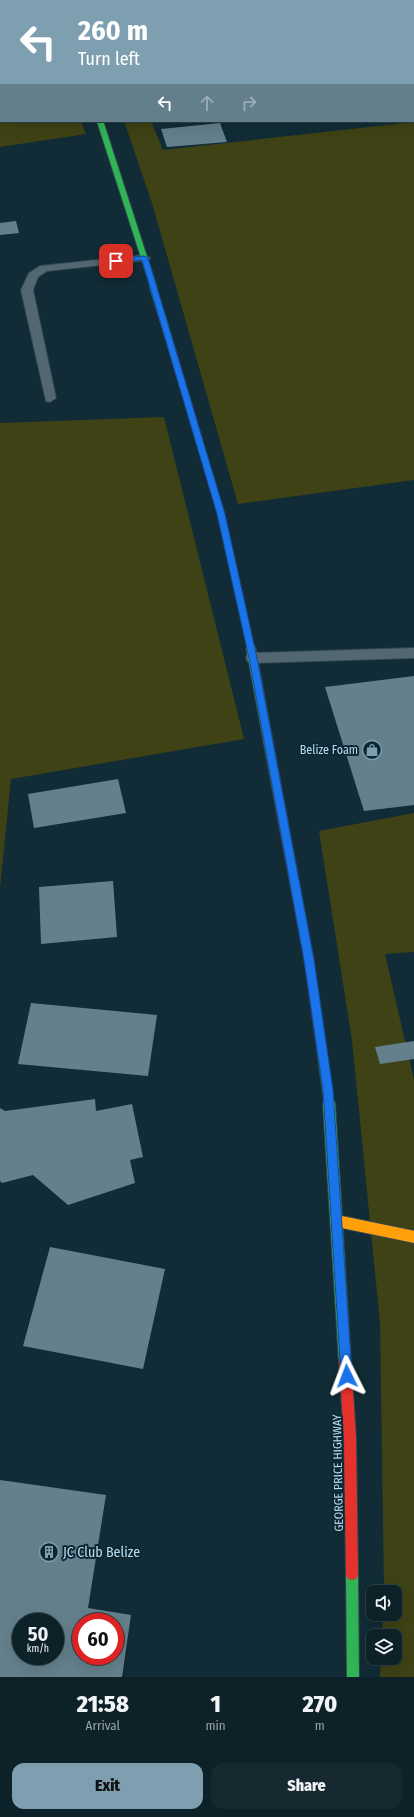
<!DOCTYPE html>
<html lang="en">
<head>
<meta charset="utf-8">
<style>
  body { margin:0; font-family:"Fira Sans Condensed",sans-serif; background:#162930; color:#f1f3f6; height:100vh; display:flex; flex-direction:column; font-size:15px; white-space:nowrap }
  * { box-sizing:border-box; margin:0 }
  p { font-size:13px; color:#9aa3a8 }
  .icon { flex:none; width:22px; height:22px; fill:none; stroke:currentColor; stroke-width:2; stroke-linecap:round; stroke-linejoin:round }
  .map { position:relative; height:1677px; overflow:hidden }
  .details { display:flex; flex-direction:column; background:#0d2128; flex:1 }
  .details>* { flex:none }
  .hud { position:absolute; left:0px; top:0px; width:414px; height:122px; box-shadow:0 4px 16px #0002,0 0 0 1px #2d3e45; background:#7d9fb0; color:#fff; overflow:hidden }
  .fabs { position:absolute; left:366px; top:1585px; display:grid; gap:8px }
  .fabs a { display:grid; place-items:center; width:36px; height:36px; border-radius:8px; background:#0d2128; box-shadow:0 4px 16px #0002,0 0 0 1px #2d3e45; font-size:20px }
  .speed { position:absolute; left:12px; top:1613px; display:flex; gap:8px; font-size:20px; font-weight:700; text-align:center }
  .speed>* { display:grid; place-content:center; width:52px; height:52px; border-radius:50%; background:#0d2128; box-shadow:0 4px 16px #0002,0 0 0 1px #2d3e45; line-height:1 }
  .speed small { font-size:10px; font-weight:400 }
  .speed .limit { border:6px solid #d22; background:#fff; color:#111 }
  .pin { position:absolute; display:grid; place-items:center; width:34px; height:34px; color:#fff; margin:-17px; border-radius:8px; box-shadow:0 2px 6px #0006 }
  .me { position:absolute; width:44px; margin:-22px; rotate:357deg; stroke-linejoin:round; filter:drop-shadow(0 0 3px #0008) }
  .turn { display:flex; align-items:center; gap:14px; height:84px; padding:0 12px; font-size:18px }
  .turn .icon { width:52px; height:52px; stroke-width:2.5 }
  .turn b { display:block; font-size:28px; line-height:34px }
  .lanes { display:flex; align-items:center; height:38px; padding:0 12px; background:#0003; justify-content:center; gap:20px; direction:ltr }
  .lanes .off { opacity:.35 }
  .eta { display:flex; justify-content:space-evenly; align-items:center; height:68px; text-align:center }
  .eta b { font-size:24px; font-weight:800; line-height:28px }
  .cta { display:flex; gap:8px; margin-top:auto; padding:8px 12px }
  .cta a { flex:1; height:46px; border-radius:12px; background:#7d9fb0; color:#111; font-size:16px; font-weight:800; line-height:46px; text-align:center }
  .cta a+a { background:#162930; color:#f1f3f6 }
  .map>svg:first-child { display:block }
</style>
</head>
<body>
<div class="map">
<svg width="414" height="1677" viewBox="0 0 414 1677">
  <rect width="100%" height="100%" fill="#112c36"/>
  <g fill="#3e4214">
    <path d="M0,0l24,1h-23v120h80l5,13 -86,13z"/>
    <path d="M124,121h27l12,29 251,-28v358l-176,24 -86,-301z"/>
    <path d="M164,417l80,322 -233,40 -11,109v-465z"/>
    <path d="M414,813v139l-29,2 29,126v597h-34l1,-19h14v-22h-13l1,-22h12v-22h-11l-4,-269 -28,-283 -33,-209z"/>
  </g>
  <g fill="#64808c" fill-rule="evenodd">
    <path d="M220,123l7,19 -60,5 -6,-18z"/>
    <path d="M16,221l3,12 -19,2v-12z"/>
    <path d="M414,676v129l-50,6 -39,-124z"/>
    <path d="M118,779l8,34 -92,15 -6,-34z"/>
    <path d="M113,881l4,56 -76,7 -2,-57z"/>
    <path d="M31,1003l126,12 -9,61 -130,-12z"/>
    <path d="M414,1041v18l-34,5 -5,-17z"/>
    <path d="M95,1099l1,12 36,-7 11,53 -13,3 5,23 -67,22 -35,-30 -31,8 -2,-2v-73l5,3z"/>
    <path d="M50,1247l115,22 -22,100 -120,-23z"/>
    <path d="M0,1480l106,15 -18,113 43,7 -9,62h-122zM21,1622h34v34h-34zM81,1622h34v34h-34z"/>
  </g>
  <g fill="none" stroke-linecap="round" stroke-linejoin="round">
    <defs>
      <g id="lane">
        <path d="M144,255l6,3 -2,2 -101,11 -9,6 -5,13 23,108 -6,4 -4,-1 -25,-111 8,-17 11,-7z"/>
        <path d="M414,648v10l-161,5 -5,-1 -2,-4 2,-4 5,-1z"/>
      </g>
      <path id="street" d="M413,67h1l-1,9z"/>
      <path id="fast-far3" d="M100,121l54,167"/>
      <g id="fast-far2">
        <path d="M153,287l12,39"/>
        <path d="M241,602l10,48"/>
      </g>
      <g id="fast-far1">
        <path d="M251,649l32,172"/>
        <path d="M317,1016l12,89"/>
      </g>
      <g id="fast">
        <path d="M329,1104l16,258"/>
        <path d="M352,1574l1,103"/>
      </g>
      <path id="slow" d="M337,1221l77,16"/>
      <path id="jam-far2" d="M165,326l56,188 20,88"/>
      <path id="jam-far1" d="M283,821l26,139 8,56"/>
      <path id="jam" d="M345,1362l5,76 2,136"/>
    </defs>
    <use href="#lane" stroke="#2f4751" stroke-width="2"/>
    <use href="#street" stroke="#2f4751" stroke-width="2"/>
    <use href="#fast-far3" stroke="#2f4751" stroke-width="8"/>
    <use href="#fast-far2" stroke="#2f4751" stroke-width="8"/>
    <use href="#fast-far1" stroke="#2f4751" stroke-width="11"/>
    <use href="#fast" stroke="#2f4751" stroke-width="14"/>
    <use href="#slow" stroke="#2f4751" stroke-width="14"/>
    <use href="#jam-far2" stroke="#2f4751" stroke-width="8"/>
    <use href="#jam-far1" stroke="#2f4751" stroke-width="11"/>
    <use href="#jam" stroke="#2f4751" stroke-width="14"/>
    <use href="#lane" fill="#536770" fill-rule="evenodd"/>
    <use href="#street" fill="#536770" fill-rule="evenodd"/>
    <use href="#fast-far3" stroke="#30b455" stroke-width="6"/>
    <use href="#fast-far2" stroke="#30b455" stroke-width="7"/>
    <use href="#fast-far1" stroke="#30b455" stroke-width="9"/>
    <use href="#fast" stroke="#30b455" stroke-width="12"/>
    <use href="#slow" stroke="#ff9f0a" stroke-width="12"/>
    <use href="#jam-far2" stroke="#e5322d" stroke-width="7"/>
    <use href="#jam-far1" stroke="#e5322d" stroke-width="9"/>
    <use href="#jam" stroke="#e5322d" stroke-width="12"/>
  </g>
  <path fill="#1a73e8" stroke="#114b97" d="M144,256l4,2 77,256 32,144 57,302 19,130 19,286 -1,4 -4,2 -5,-2 -1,-4 -18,-286 -19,-130 -55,-302 -32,-144 -75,-254 -26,3 -3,-2 3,-2z"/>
  <defs>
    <symbol id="shop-ring" viewBox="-11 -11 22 22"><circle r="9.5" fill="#0d2733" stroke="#7d9fb0" stroke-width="1.5"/><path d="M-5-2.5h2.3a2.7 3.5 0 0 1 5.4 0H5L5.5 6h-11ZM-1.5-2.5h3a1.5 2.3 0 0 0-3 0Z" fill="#7d9fb0"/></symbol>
    <symbol id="building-ring" viewBox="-11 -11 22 22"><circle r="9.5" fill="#0d2733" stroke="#7d9fb0" stroke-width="1.5"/><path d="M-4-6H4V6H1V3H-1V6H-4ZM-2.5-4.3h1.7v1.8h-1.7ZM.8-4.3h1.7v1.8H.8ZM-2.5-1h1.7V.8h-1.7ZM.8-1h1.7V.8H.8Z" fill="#7d9fb0"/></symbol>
  </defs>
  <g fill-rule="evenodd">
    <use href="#shop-ring" x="361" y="739" width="22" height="22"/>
    <use href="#building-ring" x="38" y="1541" width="22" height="22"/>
  </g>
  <g text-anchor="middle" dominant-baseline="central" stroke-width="4" stroke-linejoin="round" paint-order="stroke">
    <g font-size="12" fill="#b7ddf1" stroke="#0d2733" text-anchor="end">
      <text x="358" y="750">Belize Foam</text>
    </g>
    <g font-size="12" fill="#b7ddf1" stroke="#0d2733">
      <text transform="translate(338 1473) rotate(-91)">GEORGE PRICE HIGHWAY</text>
    </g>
    <g font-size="14" fill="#b7ddf1" stroke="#0d2733" text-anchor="start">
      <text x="63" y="1552">JC Club Belize</text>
    </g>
  </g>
</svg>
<div class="fabs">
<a><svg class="icon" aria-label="sound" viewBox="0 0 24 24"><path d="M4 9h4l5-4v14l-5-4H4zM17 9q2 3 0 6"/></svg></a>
<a><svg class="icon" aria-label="layers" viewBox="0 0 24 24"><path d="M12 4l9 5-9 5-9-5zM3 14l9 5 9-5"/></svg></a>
</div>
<div class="speed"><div>50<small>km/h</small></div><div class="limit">60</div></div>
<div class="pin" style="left:116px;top:261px;background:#d93025"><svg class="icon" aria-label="arrive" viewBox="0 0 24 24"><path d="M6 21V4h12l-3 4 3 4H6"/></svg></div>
<svg class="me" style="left:347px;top:1376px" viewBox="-20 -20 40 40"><path d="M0-17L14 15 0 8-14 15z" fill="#1a73e8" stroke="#fff" stroke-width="4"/></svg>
<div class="hud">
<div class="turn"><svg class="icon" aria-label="left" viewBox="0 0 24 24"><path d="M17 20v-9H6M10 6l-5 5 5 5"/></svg><div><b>260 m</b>Turn left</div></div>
<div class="lanes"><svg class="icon" aria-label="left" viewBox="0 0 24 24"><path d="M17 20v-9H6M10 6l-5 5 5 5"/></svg><svg class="icon off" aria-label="ahead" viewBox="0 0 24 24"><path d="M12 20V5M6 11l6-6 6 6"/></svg><svg class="icon off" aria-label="right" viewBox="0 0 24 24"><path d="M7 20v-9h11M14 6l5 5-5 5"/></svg></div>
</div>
</div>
<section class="details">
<div class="eta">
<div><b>21:58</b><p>Arrival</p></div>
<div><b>1</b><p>min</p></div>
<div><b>270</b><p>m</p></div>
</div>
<div class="cta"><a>Exit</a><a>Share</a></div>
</section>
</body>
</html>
